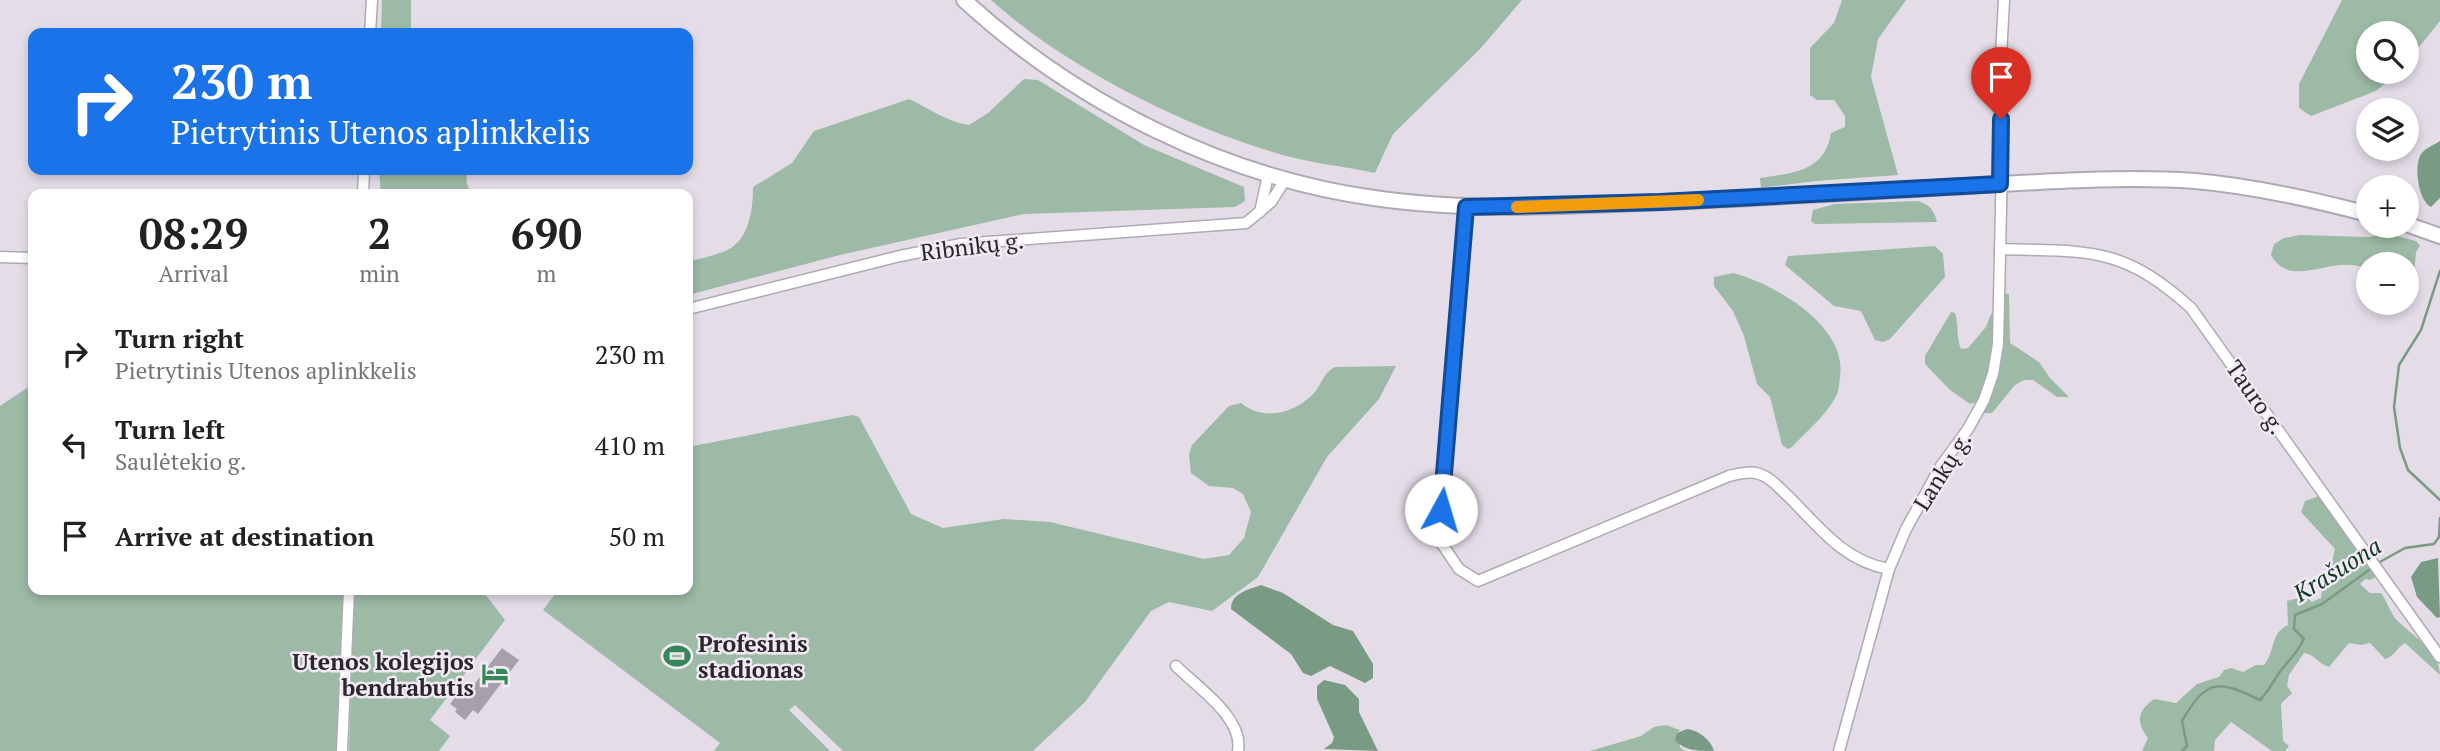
<!DOCTYPE html>
<html lang="en">
<head>
<meta charset="utf-8">
<style>
  body { margin:0; font-family:"PT Serif",serif; background:#f2f2f2; color:#222; height:100vh; display:flex; flex-direction:column; font-size:26px; white-space:nowrap }
  * { box-sizing:border-box; margin:0 }
  p { font-size:23px; color:#767676 }
  .icon { flex:none; width:38px; height:38px; fill:none; stroke:currentColor; stroke-width:2; stroke-linecap:round; stroke-linejoin:round }
  .map { position:relative; flex:1; overflow:hidden }
  .panel { position:absolute; left:28px; top:189px; width:665px; height:406px; display:flex; flex-direction:column; background:#fff; border-radius:14px; box-shadow:0 4px 10px #0003 }
  .panel>* { flex:none }
  .guide { position:absolute; left:28px; top:28px; width:665px; height:147px; border-radius:14px; box-shadow:0 4px 10px #0003; background:#1a73e8; color:#fff; overflow:hidden }
  .tools { position:absolute; left:2356px; top:21px; display:grid; gap:14px }
  .tools a { display:grid; place-items:center; width:63px; height:63px; border-radius:50%; background:#fff; box-shadow:0 4px 10px #0003; font-size:35px }
  .pin { position:absolute; display:grid; place-items:center; width:60px; height:60px; color:#fff; margin:-72px -30px; border-radius:50% 50% 50% 0; rotate:-45deg; box-shadow:0 0 7px #0007 }
  .pin .icon { rotate:45deg }
  .me { position:absolute; width:77px; margin:-38px; rotate:6deg; stroke-linejoin:round; filter:drop-shadow(0 0 5px #0008) }
  .turn { display:flex; align-items:center; gap:24px; height:147px; padding:0 28px; font-size:32px }
  .turn .icon { width:91px; height:91px; stroke-width:2.5 }
  .turn b { display:block; font-size:49px; line-height:60px }
  .eta { display:flex; justify-content:space-evenly; align-items:center; height:119px; text-align:center }
  .eta b { font-size:42px; font-weight:600; line-height:49px }
  ul { padding:0; list-style:none }
  li { display:flex; align-items:center; gap:21px; height:91px; padding:0 28px }
  li div { flex:1 }
  li b { display:block; font-size:26px }
  li em { font-style:normal }
  .map>svg:first-child { display:block }
</style>
</head>
<body>
<div class="map">
<svg width="2440" height="751" viewBox="0 0 2440 751">
  <rect width="100%" height="100%" fill="#e4dde8"/>
  <g fill="#9dbaa6">
    <path d="M382,0h29v33h-30z"/>
    <path d="M991,0h531l-41,48 -88,86 -18,39c-32,-7 -67,-10 -99,-20 -97,-29 -210,-86 -285,-153z"/>
    <path d="M1842,0h64l-28,39 -7,38 27,98 -82,6 -55,7 -1,-10c32,-5 65,-6 71,-45l14,-6v-11l-11,-16h-17l-7,-5v-47l24,-25z"/>
    <path d="M2342,0h98v21l-34,42v-30h-38v39h31l-23,19 -65,25 -12,-8v-24z"/>
    <path d="M1024,79l14,1 106,65 100,42 1,14 -10,6 -211,7 -184,41 -152,40v-33c13,-4 31,-7 43,-14 19,-12 22,-41 22,-61l39,-24 22,-32 95,-32c21,10 38,23 60,26l19,-12z"/>
    <path d="M379,170h90c-5,8 -2,16 3,24h-91z"/>
    <path d="M1918,201c12,4 16,9 19,21l-122,2 -4,-3 2,-11 22,-6z"/>
    <path d="M2386,233l30,8 4,5 -4,6 -2,22 -8,4v-14h-38v17l-7,-14c-30,-11 -71,23 -90,-12l3,-11 10,-6 16,-3 69,2z"/>
    <path d="M1935,246l8,8 2,23 -55,62 -7,3 -8,-2 -14,-29 -27,-5 -49,-41 3,-9z"/>
    <path d="M1733,273c42,11 115,53 107,104 -1,7 -1,16 -5,21 -10,18 -29,34 -43,49l-4,2 -6,-4 -12,-48 -13,-13 -13,-48 -11,-25 -19,-25v-9z"/>
    <path d="M2001,293l8,1 1,49 29,19 11,16 19,19h-12l-24,-17h-9l-9,5 -23,28h-11l16,-36z"/>
    <path d="M1951,312l4,1c4,12 1,25 6,36l7,-1 18,-21 5,-13 4,-2c1,31 -5,64 -19,90l-6,2 -20,-14 -25,-26v-8z"/>
    <path d="M1396,366l-17,33 -52,58 -69,120 -46,34 -43,-9 -18,9 -66,91 -52,49h-190l-48,-46 -6,5 41,41h-116l6,-8 -177,-133 15,-20h130v-143l164,-32 7,2 52,97 32,14 61,-9 46,3 154,37 25,-4 15,-17 7,-26 -8,-18 -10,-6 -24,-2 -18,-13 -2,-18 3,-10 37,-39 12,-3c23,19 55,10 74,-11 7,-9 9,-20 20,-25z"/>
    <path d="M33,384v206h310l-7,161h-336v-345z"/>
    <path d="M2319,496l57,81 -6,3 -5,-1 -5,5 10,9h11c6,8 8,17 14,25 15,17 45,31 45,57l-35,-32c-9,5 -11,14 -20,16l-15,-16 -9,2 -12,-2 -20,24c-11,-3 -13,-12 -25,-14l-15,22 -2,11 5,7 -11,11 2,37 6,5 -4,5h-13l-41,-29 -16,18 -1,11h-72l6,-13c-13,-17 -10,-27 6,-39l22,4 21,-19 22,-7 5,-7 7,-2 12,4 13,-7h8c12,-15 6,-32 24,-40l-1,-24 19,-5 6,6 9,-4 1,-13 15,-10 -1,-4 -6,-1 5,-21 -34,-37 4,-11z"/>
    <path d="M354,590h128l23,30 -75,100 20,16 -11,15h-90z"/>
    <path d="M1666,725l14,5 -3,3 3,14 5,4h-95l51,-15 13,-9z"/>
  </g>
  <g fill="#799b84">
    <path d="M2440,141v57l-9,9c-12,-5 -18,-41 -10,-53 4,-6 13,-9 19,-13z"/>
    <path d="M2438,558l2,59 -3,1 -20,-21 -6,-20 10,-15z"/>
    <path d="M1261,585l22,8 50,32 20,6 20,33v14l-8,5 -35,-17 -19,10 -8,-3 -12,-19 -60,-45c0,-16 17,-19 30,-24z"/>
    <path d="M1324,680l21,5 14,14v13l19,39 -54,-2 8,-6 2,-6 -17,-38v-13z"/>
    <path d="M1687,729c11,1 24,11 27,22 -15,0 -30,0 -39,-11l2,-7z"/>
  </g>
  <g fill="none" stroke-linecap="round" stroke-linejoin="round">
    <g stroke="#799b84" stroke-width="2.5">
      <path d="M2440,271l-19,59 -22,35 -5,42 6,41 8,22 32,30"/>
      <path d="M2378,563l27,-15 29,-4 5,-7 1,-19"/>
      <path d="M2182,751l5,-5 -5,-25c25,-43 36,-41 78,-21 8,-8 11,-15 17,-24 9,-14 18,-19 27,-37l-10,-10 1,-14 27,-11 51,-37"/>
    </g>
  </g>
  <path fill="#a7a0aa" d="M502,648l17,12 -41,54 -5,-4 -8,10 -10,-8 2,-3 -7,-5 13,-17 6,4z"/>
  <g fill="none" stroke-linecap="round" stroke-linejoin="round">
    <defs>
      <g id="minor">
        <path d="M370,33l2,-33"/>
        <path d="M363,194l1,-24"/>
        <path d="M1466,207l-28,331 21,31 19,12 251,-105c9,-2 18,-5 27,-3 14,3 24,16 34,25 30,30 55,64 99,71"/>
        <path d="M1260,212l8,-37"/>
        <path d="M2000,249c89,3 121,-4 191,59l249,349"/>
        <path d="M0,257l33,1"/>
        <path d="M688,309l212,-53 61,-12 285,-21 25,-21 14,-22"/>
        <path d="M1176,666c22,22 68,52 62,85"/>
        <path d="M342,751l7,-161"/>
        <path d="M1839,751l50,-182 17,-40 35,-63 27,-37 16,-29 9,-26 5,-30 4,-181 -2,-88 4,-75"/>
      </g>
      <g id="highway">
        <path d="M964,0c112,103 260,177 410,198 88,13 176,9 264,5 110,-4 220,-11 330,-17 75,-4 151,-10 227,-5 58,5 116,18 173,33"/>
        <path d="M2406,224l34,12"/>
      </g>
    </defs>
    <use href="#minor" stroke="#afa9b3" stroke-width="13"/>
    <use href="#highway" stroke="#afa9b3" stroke-width="18"/>
    <use href="#minor" stroke="#fff" stroke-width="10"/>
    <use href="#highway" stroke="#fff" stroke-width="14"/>
  </g>
  <g fill="none" stroke-linecap="round" stroke-linejoin="round">
    <defs>
      <path id="route" d="M1441,510l25,-303 194,-5 340,-18 1,-65"/>
    </defs>
    <use href="#route" stroke="#114b97" stroke-width="18"/>
    <use href="#route" stroke="#1a73e8" stroke-width="12"/>
    <path stroke="#f59e0b" stroke-width="12" d="M1517,207l181,-7"/>
  </g>
  <defs>
    <symbol id="stadium-bare" viewBox="-9 -9 18 18"><path d="M0-5a6.5 5 0 1 0 0 10a6.5 5 0 1 0 0-10ZM-3.5-1.8h7v3.6h-7Z" fill="#368757" stroke="#f1eaf5" stroke-width="2.5" paint-order="stroke"/></symbol>
    <symbol id="hotel-bare" viewBox="-9 -9 18 18"><path d="M-6-4.5h1.5V1H6V5H4.5V3h-9V5H-6ZM-4 0a1.8 1.8 0 1 1 3.6 0ZM.5 0V-2.5h3Q6-2.5 6 0Z" fill="#368757" stroke="#f1eaf5" stroke-width="2.5" paint-order="stroke"/></symbol>
  </defs>
  <g fill-rule="evenodd">
    <use href="#stadium-bare" x="658" y="637" width="38" height="38"/>
    <use href="#hotel-bare" x="476" y="655" width="38" height="38"/>
  </g>
  <g text-anchor="middle" dominant-baseline="central" stroke-width="5" stroke-linejoin="round" paint-order="stroke">
    <g font-size="23" fill="#29272b" stroke="#f1eaf5">
      <text transform="translate(972 246) rotate(-7)">Ribnikų g.</text>
      <text transform="translate(2256 397) rotate(55)">Tauro g.</text>
      <text transform="translate(1942 471) rotate(-58)">Lankų g.</text>
    </g>
    <g font-size="23" font-weight="bold" fill="#29272b" stroke="#f1eaf5" text-anchor="start">
      <text x="698" y="643">Profesinis<tspan x="698" dy="26">stadionas</tspan></text>
      <text x="474" y="661" text-anchor="end">Utenos kolegijos<tspan x="474" dy="26">bendrabutis</tspan></text>
    </g>
    <g font-size="24" font-style="italic" fill="#0f3921" stroke="#f1eaf5">
      <text transform="translate(2337 569) rotate(-32)">Krašuona</text>
    </g>
  </g>
</svg>
<div class="tools">
<a><svg class="icon" aria-label="search" viewBox="0 0 24 24"><circle cx="10" cy="10" r="6"/><path d="M15 15l6 6"/></svg></a>
<a><svg class="icon" aria-label="layers" viewBox="0 0 24 24"><path d="M12 4l9 5-9 5-9-5zM3 14l9 5 9-5"/></svg></a>
<a>+</a>
<a>−</a>
</div>
<div class="pin" style="left:2001px;top:119px;background:#d93025"><svg class="icon" aria-label="arrive" viewBox="0 0 24 24"><path d="M6 21V4h12l-3 4 3 4H6"/></svg></div>
<svg class="me" style="left:1441px;top:510px" viewBox="-20 -20 40 40"><circle r="19" fill="#fff"/><path d="M0-13L10 11 0 6-10 11z" fill="#1a73e8"/></svg>
<div class="guide">
<div class="turn"><svg class="icon" aria-label="right" viewBox="0 0 24 24"><path d="M7 20v-9h11M14 6l5 5-5 5"/></svg><div><b>230 m</b>Pietrytinis Utenos aplinkkelis</div></div>
</div>
<section class="panel">
<div class="eta">
<div><b>08:29</b><p>Arrival</p></div>
<div><b>2</b><p>min</p></div>
<div><b>690</b><p>m</p></div>
</div>
<ul>
<li><svg class="icon" aria-label="right" viewBox="0 0 24 24"><path d="M7 20v-9h11M14 6l5 5-5 5"/></svg><div><b>Turn right</b><p>Pietrytinis Utenos aplinkkelis</p></div><em>230 m</em></li>
<li><svg class="icon" aria-label="left" viewBox="0 0 24 24"><path d="M17 20v-9H6M10 6l-5 5 5 5"/></svg><div><b>Turn left</b><p>Saulėtekio g.</p></div><em>410 m</em></li>
<li><svg class="icon" aria-label="arrive" viewBox="0 0 24 24"><path d="M6 21V4h12l-3 4 3 4H6"/></svg><div><b>Arrive at destination</b></div><em>50 m</em></li>
</ul>
</section>
</div>
</body>
</html>
